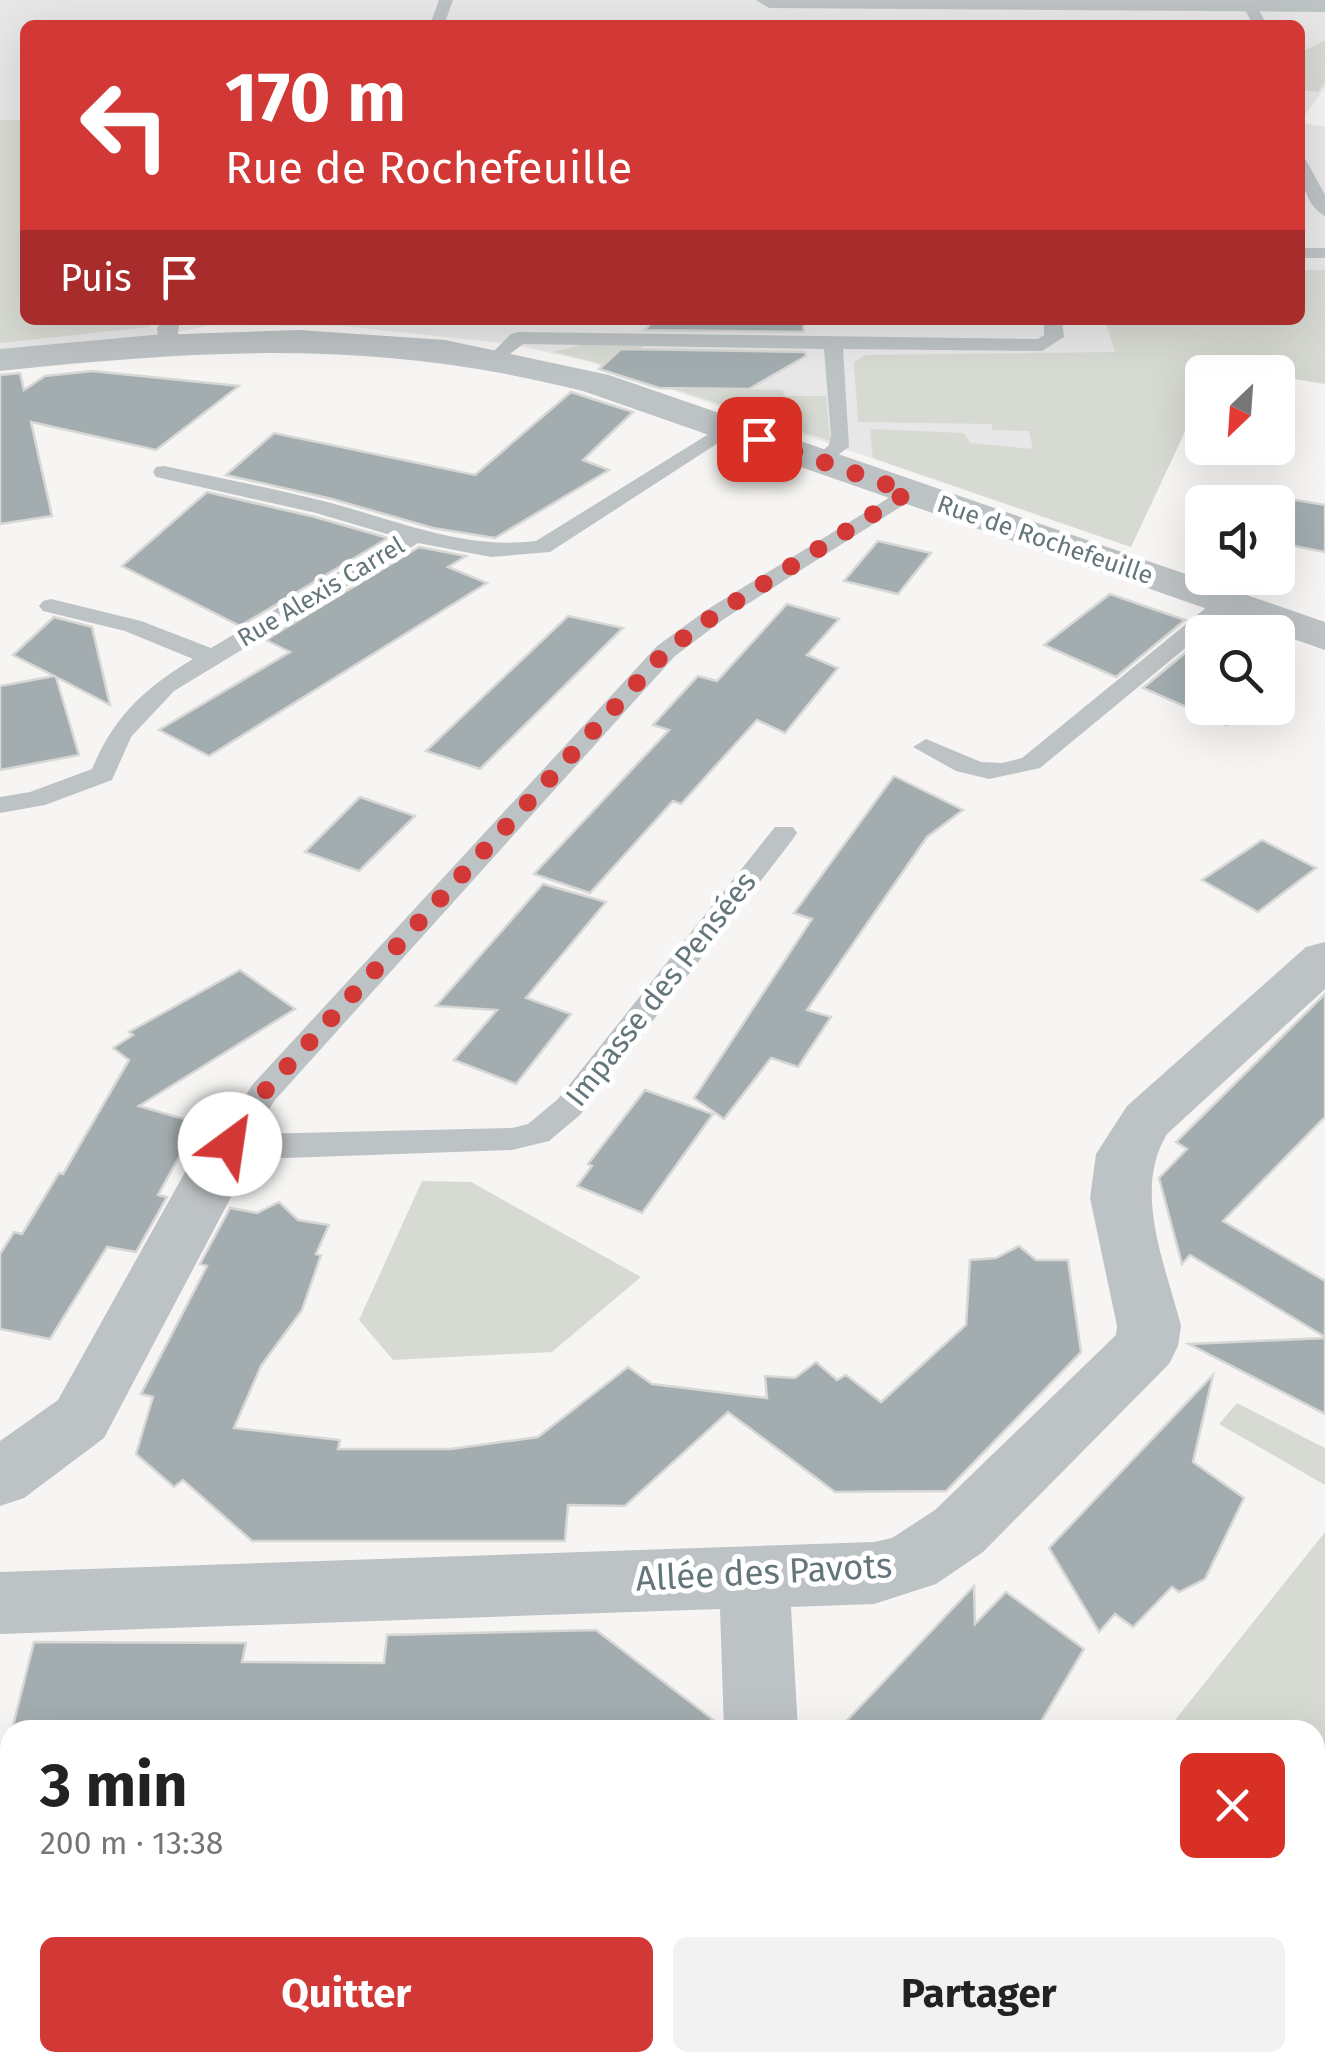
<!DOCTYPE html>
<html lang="fr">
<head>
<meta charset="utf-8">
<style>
  body { margin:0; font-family:"Fira Sans",sans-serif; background:#f2f2f2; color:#222; height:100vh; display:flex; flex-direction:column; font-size:38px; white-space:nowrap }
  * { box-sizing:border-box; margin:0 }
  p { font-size:32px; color:#767676 }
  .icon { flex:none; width:55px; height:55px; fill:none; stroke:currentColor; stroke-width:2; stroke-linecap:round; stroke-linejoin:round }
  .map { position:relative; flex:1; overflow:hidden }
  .side { position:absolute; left:0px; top:1720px; width:1325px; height:352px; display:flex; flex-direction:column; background:#fff; border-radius:30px 30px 0 0; box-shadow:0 10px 40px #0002 }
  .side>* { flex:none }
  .top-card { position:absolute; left:20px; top:20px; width:1285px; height:305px; border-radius:15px; box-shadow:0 10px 40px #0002; background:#d23836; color:#fff; overflow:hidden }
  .needle { width:65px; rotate:205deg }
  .buttons { position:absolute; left:1185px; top:355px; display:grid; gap:20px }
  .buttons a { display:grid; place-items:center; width:110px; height:110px; border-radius:15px; background:#fff; box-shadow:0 10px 40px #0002; font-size:50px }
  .pin { position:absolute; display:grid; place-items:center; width:85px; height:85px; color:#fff; margin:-42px; border-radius:20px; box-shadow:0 5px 15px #0006 }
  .me { position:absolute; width:110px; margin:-55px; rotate:31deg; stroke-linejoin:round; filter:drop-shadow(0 0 8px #0008) }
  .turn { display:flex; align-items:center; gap:35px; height:210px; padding:0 40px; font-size:45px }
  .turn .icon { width:130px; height:130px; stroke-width:2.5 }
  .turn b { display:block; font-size:70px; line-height:85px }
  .then { display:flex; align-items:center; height:95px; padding:0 40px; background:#0003; gap:20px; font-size:38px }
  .round { display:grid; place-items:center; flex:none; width:105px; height:105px; border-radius:15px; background:#f2f2f2 }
  .head { display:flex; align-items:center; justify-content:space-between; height:170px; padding:0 40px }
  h1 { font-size:60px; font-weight:700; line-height:75px }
  .cta { display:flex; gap:20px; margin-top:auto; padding:20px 40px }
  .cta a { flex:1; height:115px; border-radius:15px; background:#d23836; color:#fff; font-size:40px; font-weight:700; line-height:115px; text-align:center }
  .cta a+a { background:#f2f2f2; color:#222 }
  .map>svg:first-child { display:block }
</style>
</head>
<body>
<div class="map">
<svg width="1325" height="2071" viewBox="0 0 1325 2071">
  <rect width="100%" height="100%" fill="#f6f5f3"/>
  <path fill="#e6e7e6" d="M0,0h1325v87l-25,35v-97h-1275v295h1275v-197l25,4v257l-47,-8v-4l-62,-5 -3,5h-11v23l-71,152 -541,-185 -77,-18 -170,-18 -131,-1 -44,9 -168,18z"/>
  <g fill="#d7dad2">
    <path d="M1325,40v42l-7,10 -15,-2 -3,-37z"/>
    <path d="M0,120h25v200h127l-3,7 -149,16z"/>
    <path d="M1300,270h25v114l-47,-8v-4l-62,-5 -3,5h-11v23l-71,152 -258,-89 -3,-29 94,4 6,10 63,6 -4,-18 -37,-1v-6l-134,-2 -4,-60 11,-7 250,-3 -10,-32h195z"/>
    <path d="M580,345l63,1 -1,26 80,17 61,1 1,6h42l4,45 -239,-80 -37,-9z"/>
    <path d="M422,1181l49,1 170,95 -89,75 -159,8 -34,-40z"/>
    <path d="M1237,1403l88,45v37l-106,-61z"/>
    <path d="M1325,1532v539h-120l-12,-8 122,-1v-332h-148z"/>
    <path d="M0,1919l10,1v142l16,1 -9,8h-17z"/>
    <path d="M107,2063h405l-8,8h-387z"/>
  </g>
  <g fill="#a3adaf" stroke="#d7d7d5" stroke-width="2.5">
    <path d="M655,320h148l1,12 -160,-2z"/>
    <path d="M621,349l184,3 1,4 -57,33 -90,-1 -60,-19z"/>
    <path d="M92,371l147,15 -83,64 -125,-28 21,94 -52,8v-149l20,-2 4,17 21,-14z"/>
    <path d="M571,392l62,20 -50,48 26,10 -114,68 -62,-10 -101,-29 -106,-24 48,-42 201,42z"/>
    <path d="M207,492l108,25 73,21 -148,88 -118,-60z"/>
    <path d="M1256,493l69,12v47l-47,-9v-41h-25z"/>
    <path d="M878,541l53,12 -33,41 -54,-13z"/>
    <path d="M419,547l47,9 -18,11 39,16 -278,173 -50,-26 131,-78 -24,-12z"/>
    <path d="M1110,594l75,26 -69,57 -72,-32z"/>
    <path d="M787,604l52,15 -32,36 31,13 -53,65 -28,-13 -76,84 -8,-3 -83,92 -56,-19 135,-144 -16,-5 45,-49 19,5z"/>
    <path d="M568,616l55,12 -143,141 -54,-18z"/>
    <path d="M54,617l38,10 18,78 -54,-28 23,78 -79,15v-84l54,-10 -41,-21z"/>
    <path d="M1202,639v69h45l-20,17 -84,-37z"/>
    <path d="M894,776l69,34 -36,27 -120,173 24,7 -33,50 -27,-9 -47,61 -30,-21 118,-179 -18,-6z"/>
    <path d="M360,797l55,19 -56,55 -54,-19z"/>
    <path d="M1262,840l54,28 -58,44 -56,-32z"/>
    <path d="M543,884l63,18 -80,96 45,16 -55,70 -62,-24 43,-50 -61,-4z"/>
    <path d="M240,970l55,39 -156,97 59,17 -40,72 9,2 -31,55 -29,-5 -57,92 -50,-10v-75l14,-22 8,2 37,-61 4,1 66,-114 -16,-12 20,-13 -4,-3z"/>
    <path d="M1325,994v123l-102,104 102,60v56l-135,-82 -8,9 -23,-86 28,-29 -11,-7z"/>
    <path d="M645,1090l68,24 -71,99 -65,-27 15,-20 -4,-2z"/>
    <path d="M279,1202l19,18 31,5 -13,29 5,1 -19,55 -41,56 -27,62 106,12 -2,9h113l87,-12 90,-70 24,17 115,14 -2,-22 30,2 21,-16 21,18 9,-5 35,27 85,-77 4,-65 26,-2 23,-12 17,14h32l13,92 -135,139 -111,1 -107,-80 -103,94 -57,-1 -3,36h-313l-69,-61 -9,7 -38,-33 17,-57 -12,-3 66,-128 -7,-2 30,-56 27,5z"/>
    <path d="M1325,1338v76l-136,-70z"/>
    <path d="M1213,1375l-20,87 51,36 -39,81 -26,13 -7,-5 -39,40 -18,-13 -16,18 -50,-84z"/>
    <path d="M974,1586l1,38 31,-32 78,57 -48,81h-198z"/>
    <path d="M596,1630l124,95v5h-708l22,-88 212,1 -4,19 142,1 3,-28z"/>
  </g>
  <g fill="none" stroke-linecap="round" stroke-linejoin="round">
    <g fill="#bdc2c4" fill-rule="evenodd">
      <path d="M439,0h14l-9,25h-14z"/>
      <path d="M1250,0l4,1 13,24h-14l-11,-21z"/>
      <path d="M1300,159l6,1 19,35v21c-19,-10 -25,-37 -25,-57z"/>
      <rect x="1300" y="248" width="25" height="10"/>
      <path d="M162,320h18l-4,26 -7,2 -10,-6 -2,-14z"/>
      <path d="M1044,320h18l2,17 -22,14 -199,-2 6,98 -28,20 -11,-6 19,-16 2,-10 -7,-86 -301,-5 -26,20 -10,-6 24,-24 7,-2 520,7 6,-4z"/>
      <path d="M728,422l10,6 -3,4 -185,120 -59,5 -73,-14 -244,148 -43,46 -19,43 -67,25 -45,8v-16l30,-5 62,-23c22,-53 53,-81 101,-110l-68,-28 -82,-20 -4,-5 4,-5 8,-2 90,22 70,27 186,-111 -81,-24 -160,-36 -3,-5 3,-5 8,-1c56,12 112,23 167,37 68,18 133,47 205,38z"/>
      <path d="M908,486l11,6 -3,5 -192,122 -49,37 -400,444 -22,34 259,-6 16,-4 30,-25 217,-272h18l4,6 -4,6 -213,276 -31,26 -37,9 -226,8 -67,-6 -5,-8 39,-60 404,-438 51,-37z"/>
      <path d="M1226,596l8,2 4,5 -4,5 -194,160 -51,11 -33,-8 -43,-24 13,-8 55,23 21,1 20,-5 196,-160z"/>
    </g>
    <g fill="#bdc2c4" fill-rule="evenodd">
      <path d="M756,0h569v12l-556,-4z"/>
      <path d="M299,330l146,10 164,35 716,247v28l-742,-259c-205,-52 -375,-42 -583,-20v-22l153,-14z"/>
      <path d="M1325,942v47l-158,145c-35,57 -1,132 14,192l-3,20 -9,18 -186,188 -47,32 -62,20 -83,3 7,123h-74l-4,-121 -720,25v-62l874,-30 18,-4 43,-28 181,-175 1,-9 -27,-128 6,-44 31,-48 179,-159z"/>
      <path d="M230,1123l21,6 8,15 -155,294 -80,60 -24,8v-65l58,-41 151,-271z"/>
      <rect x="734" y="2062" width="84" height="9"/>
    </g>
  </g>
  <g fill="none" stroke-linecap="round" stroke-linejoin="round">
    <path stroke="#d23836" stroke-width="18" stroke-dasharray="0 32.4" d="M230,1144l34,-52 402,-441 50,-37 192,-122 -149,-53"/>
  </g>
  <g text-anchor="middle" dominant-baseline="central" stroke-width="10" stroke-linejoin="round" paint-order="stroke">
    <g font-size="25" fill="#64767b" stroke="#fff">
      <text transform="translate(1045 540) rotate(19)">Rue de Rochefeuille</text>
      <text transform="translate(321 592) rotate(-31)">Rue Alexis Carrel</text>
    </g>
    <g font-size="30" fill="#64767b" stroke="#fff">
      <text transform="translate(661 989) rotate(-52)">Impasse des Pensées</text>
    </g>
    <g font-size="35" fill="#64767b" stroke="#fff">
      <text transform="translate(764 1572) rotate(-3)">Allée des Pavots</text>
    </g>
  </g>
</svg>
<div class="buttons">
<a><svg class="needle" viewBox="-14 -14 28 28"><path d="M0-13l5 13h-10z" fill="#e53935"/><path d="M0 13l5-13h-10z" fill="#767676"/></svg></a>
<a><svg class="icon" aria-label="sound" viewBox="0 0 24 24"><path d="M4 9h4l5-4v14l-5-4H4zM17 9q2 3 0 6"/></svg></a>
<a><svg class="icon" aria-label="search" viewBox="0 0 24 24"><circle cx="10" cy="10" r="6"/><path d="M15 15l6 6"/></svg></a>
</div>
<div class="pin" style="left:759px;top:439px;background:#d93025"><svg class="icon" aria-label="arrive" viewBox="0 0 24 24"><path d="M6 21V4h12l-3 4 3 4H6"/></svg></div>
<svg class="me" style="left:230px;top:1144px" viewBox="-20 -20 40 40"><circle r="19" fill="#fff"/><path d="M0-13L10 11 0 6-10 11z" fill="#d23836"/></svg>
<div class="top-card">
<div class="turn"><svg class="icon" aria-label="left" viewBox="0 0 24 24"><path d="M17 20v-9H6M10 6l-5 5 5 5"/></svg><div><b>170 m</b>Rue de Rochefeuille</div></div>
<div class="then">Puis<svg class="icon" aria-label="arrive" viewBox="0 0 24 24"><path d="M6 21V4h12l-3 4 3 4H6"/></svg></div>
</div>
<section class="side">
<div class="head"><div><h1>3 min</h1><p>200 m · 13:38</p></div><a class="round" style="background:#d93025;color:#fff"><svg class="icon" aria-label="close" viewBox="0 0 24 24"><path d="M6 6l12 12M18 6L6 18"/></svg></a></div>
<div class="cta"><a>Quitter</a><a>Partager</a></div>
</section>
</div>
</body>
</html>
